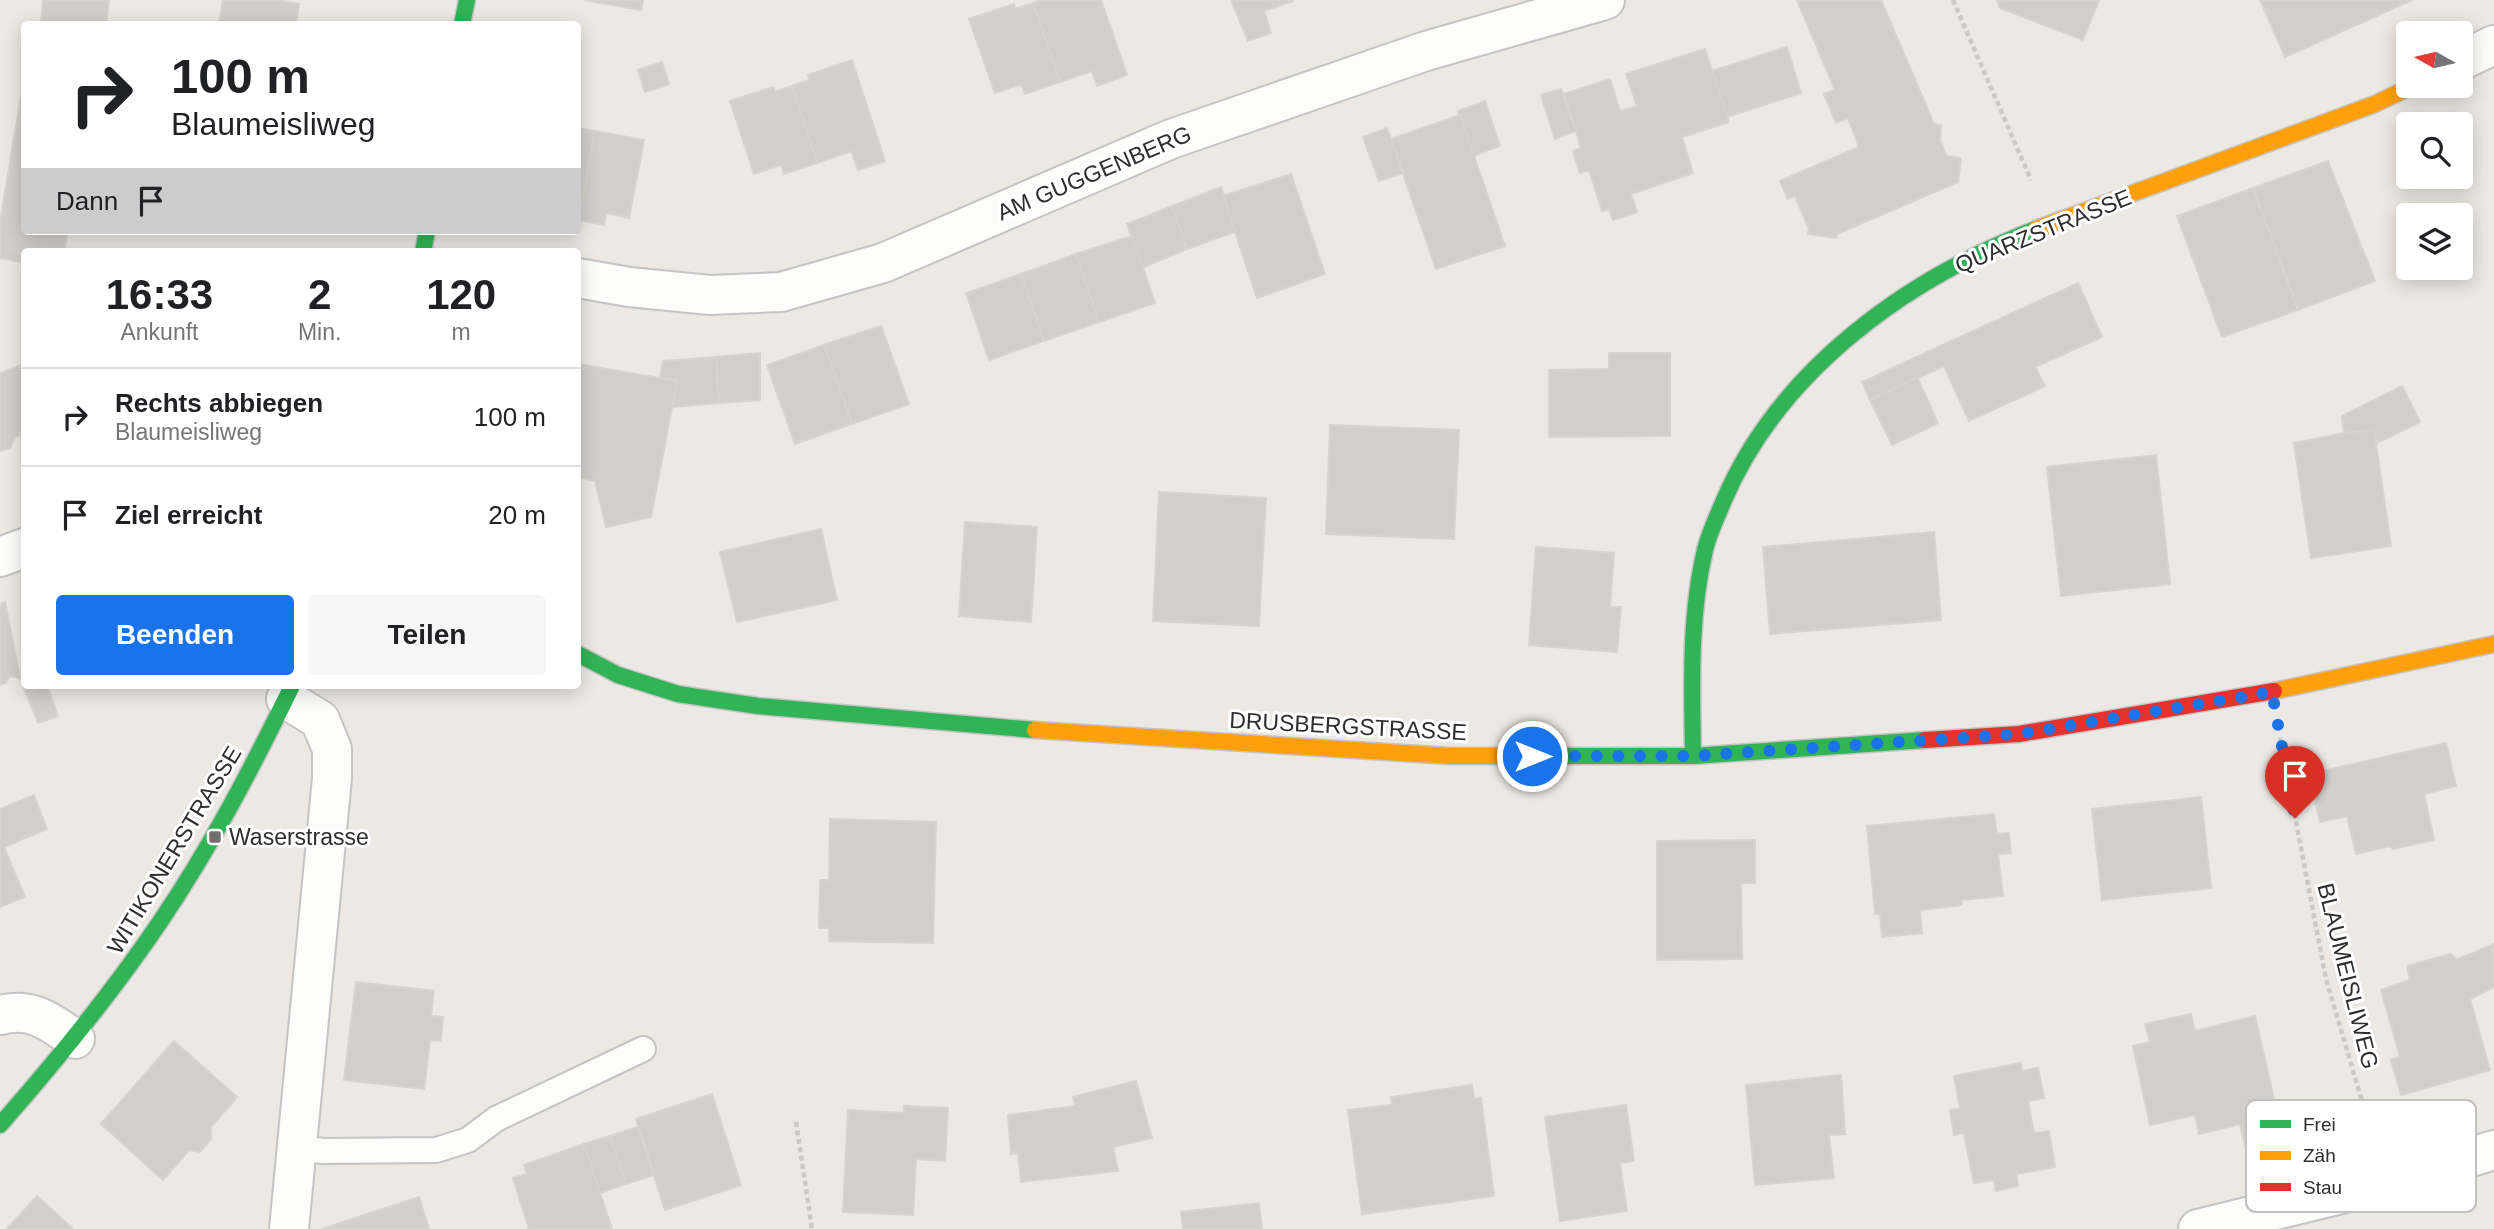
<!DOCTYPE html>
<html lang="de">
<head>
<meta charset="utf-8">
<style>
  body { margin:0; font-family:Helvetica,sans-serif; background:#f6f6f6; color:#202124; height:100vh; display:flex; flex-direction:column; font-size:26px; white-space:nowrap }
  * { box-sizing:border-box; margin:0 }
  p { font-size:23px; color:#757577 }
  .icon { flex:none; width:38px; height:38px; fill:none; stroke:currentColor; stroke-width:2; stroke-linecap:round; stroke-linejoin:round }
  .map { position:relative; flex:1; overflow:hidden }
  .panel { position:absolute; left:21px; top:248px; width:560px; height:441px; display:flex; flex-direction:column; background:#fff; border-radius:7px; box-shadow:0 4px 18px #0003 }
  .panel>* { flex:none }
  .guide { position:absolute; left:21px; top:21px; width:560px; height:214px; border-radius:7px; box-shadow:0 4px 18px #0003; background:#fff; color:#202124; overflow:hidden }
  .needle { width:46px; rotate:278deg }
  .fabs { position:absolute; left:2396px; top:21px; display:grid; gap:14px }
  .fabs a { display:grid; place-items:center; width:77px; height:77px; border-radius:7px; background:#fff; box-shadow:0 4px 18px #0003; font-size:35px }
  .pin { position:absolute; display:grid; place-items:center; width:60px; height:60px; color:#fff; margin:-72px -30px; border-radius:50% 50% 50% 0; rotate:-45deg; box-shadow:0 0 7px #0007 }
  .pin .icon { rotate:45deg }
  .me { position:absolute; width:77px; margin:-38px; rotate:90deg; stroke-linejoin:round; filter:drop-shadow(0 0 5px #0008) }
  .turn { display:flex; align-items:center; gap:24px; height:147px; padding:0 35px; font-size:32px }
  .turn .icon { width:91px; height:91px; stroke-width:2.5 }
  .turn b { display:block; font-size:49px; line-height:60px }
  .then { display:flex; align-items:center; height:66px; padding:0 35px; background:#0003; gap:14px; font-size:26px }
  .eta { display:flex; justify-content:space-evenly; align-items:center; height:119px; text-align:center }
  .eta b { font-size:42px; font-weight:600; line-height:49px }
  .primary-button { display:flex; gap:14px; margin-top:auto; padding:14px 35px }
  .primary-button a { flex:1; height:80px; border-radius:7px; background:#1a73e8; color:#fff; font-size:28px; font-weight:600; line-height:80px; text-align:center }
  .primary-button a+a { background:#f6f6f6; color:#202124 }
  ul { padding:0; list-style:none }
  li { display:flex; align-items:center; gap:21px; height:98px; padding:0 35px; border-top:2px solid #e0e0e0 }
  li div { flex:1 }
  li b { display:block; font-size:26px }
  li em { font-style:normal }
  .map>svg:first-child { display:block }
</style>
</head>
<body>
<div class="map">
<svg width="2494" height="1229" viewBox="0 0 2494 1229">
  <rect width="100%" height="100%" fill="#ece8e4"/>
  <g fill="#d1cecb" stroke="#d7d4d0" stroke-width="2">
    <path d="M43,0h66l-3,24h-65z"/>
    <path d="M223,0h54l22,4 -3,20h-77z"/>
    <path d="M584,0h59l-2,10z"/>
    <path d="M1041,0h60l26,75 -30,11 -5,-15 -32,11 -27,-79z"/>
    <path d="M1231,0h62v1l-29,10 7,22 -23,8z"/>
    <path d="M1797,0h84l53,124 7,1 -1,16 7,15 14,2 -3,24 -121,52 -1,4 -28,-4 1,-5 -14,-33 -7,3 -8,-18 79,-34 -11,-29 -12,5 -12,-29 11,-4z"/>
    <path d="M1997,0h102l-16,40 -83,-32z"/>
    <path d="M2260,0h152l-127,57z"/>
    <path d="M1033,3l27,79 -35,12 -4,-10 -26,9 -26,-74 45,-15 1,5z"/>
    <path d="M1787,47l14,46 -74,24 -15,-46z"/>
    <path d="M1705,49l24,73 -47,15 11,36 -62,21 6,18 -24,8 -4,-11 -7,2 -13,-41 -9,3 -7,-22 8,-3 -17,-54 46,-15 10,32 17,-5 -11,-32z"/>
    <path d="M852,60l33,101 -27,9 -7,-19 -34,12 -25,-77 18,-6 -2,-5z"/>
    <path d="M662,62l7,22 -24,8 -7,-22z"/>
    <path d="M792,86l25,77 -33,11 -3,-9 -27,9 -24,-73 43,-14 2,5z"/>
    <path d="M1561,89l15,42 -21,8 -14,-44z"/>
    <path d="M21,96h3v135h44l-4,21h-40v11l-24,-5v-35z"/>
    <path d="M1485,101l15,45 -27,10 -15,-45z"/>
    <path d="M1460,115l45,131 -69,23 -45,-130z"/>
    <path d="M578,128l17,3 -16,89h-1z"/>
    <path d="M1387,128l16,45 -24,8 -16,-44z"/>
    <path d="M595,131l49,9 -15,78 -23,-5 -2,12 -25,-5z"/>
    <path d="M2328,161l47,120 -77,29 -45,-122z"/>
    <path d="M1291,174l34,100 -68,24 -34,-102z"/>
    <path d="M1221,187l14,45 -48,17 -15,-43z"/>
    <path d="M2253,188l45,122 -76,27 -45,-121z"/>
    <path d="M1172,206l15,43 -45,19 -15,-44z"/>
    <path d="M1132,236l23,67 -56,19 -23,-68z"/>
    <path d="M1076,254l23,68 -55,19 -23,-67z"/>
    <path d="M1021,274l23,67 -55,19 -23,-67z"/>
    <path d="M2078,283l24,54 -67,30 10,19 -76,35 -25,-55 -74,34 -8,-18z"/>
    <path d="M881,326l28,78 -57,20 -28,-79z"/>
    <path d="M824,345l28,79 -57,20 -28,-79z"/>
    <path d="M760,353v47l-41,3 -3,-46z"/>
    <path d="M1609,353h61v83l-121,1v-67l60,-1z"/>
    <path d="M716,357l3,46 -47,4 5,-26 -17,-4 3,-16z"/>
    <path d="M24,364v70l-9,3 -5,11 -10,3v-78z"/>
    <path d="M578,364l99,17 -26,136 -45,10 -11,-46 -17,-4z"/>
    <path d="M1917,377l21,46 -46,22 -22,-45z"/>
    <path d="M2402,386l18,36 -45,22 -1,-14 -30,3 -2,-17z"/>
    <path d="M1330,425l129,5 -5,109 -128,-5z"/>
    <path d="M2374,430l17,116 -80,12 -17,-115 50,-10z"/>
    <path d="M2156,455l14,129 -109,12 -14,-129z"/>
    <path d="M1159,492l107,6 -7,128 -106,-5z"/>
    <path d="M965,522l72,5 -6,95 -72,-6z"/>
    <path d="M821,529l16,71 -100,22 -17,-70z"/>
    <path d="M1934,532l7,88 -171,14 -7,-87z"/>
    <path d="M1536,547l78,6 -4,54h11l-4,45 -88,-7z"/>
    <path d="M5,602l15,76 -11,-2 -3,7 -6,2v-81z"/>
    <path d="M24,676v10h23l11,30 -20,7 -18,-45z"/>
    <path d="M2446,743l10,43 -32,8 10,46 -41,9 -3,-3 -34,8 -9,-38 -27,6 -11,-48z"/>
    <path d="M34,795l13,34 -43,18 21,50 -25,10v-98z"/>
    <path d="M2201,797l10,91 -109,12 -10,-91z"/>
    <path d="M1994,814l3,20 12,-1 2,20 -13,1 5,42 -42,4 1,5 -42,5 2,23 -40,4 -2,-23h-5l-8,-88z"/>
    <path d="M830,819l106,3 -3,121 -104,-2v-13h-10l1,-48h9z"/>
    <path d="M1755,840v43h-14l1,76 -85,1v-119z"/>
    <path d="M2494,944v43l-24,12 20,71 -89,25 -10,-35 9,-3 -19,-67 29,-10 -3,-14 44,-12 5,6z"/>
    <path d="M356,982l78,9 -3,25 12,1 -2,24 -11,-1 -6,49 -80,-9z"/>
    <path d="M2191,1014l4,17 60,-15 28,122 -38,8 -5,-22 -41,10 -4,-19 -45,10 -17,-79 17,-4 -5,-18z"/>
    <path d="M174,1041l63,56 -26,30v12l-11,13 -11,-2 -26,30 -62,-56z"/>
    <path d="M2021,1063l1,8 16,-3 6,30 -16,3 6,32 15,-2 6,36 -39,7 2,12 -22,5 -2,-11 -20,3 -10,-50 -10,2 -4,-25 10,-1 -6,-33z"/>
    <path d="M1841,1075l4,59 -16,1 5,43 -79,7 -9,-100z"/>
    <path d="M1136,1081l16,57 -39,9 5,24 -97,11 -3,-29 -7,1 -3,-39 68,-9 -3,-9z"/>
    <path d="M1472,1085l2,14 7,-1 13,98 -132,18 -14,-104 44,-5 -1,-8z"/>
    <path d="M712,1094l29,91 -76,25 -29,-91z"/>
    <path d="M1626,1105l8,56 -14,2 7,48 -67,10 -15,-104z"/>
    <path d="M904,1106l44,2 -3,53 -29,-2 -3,56 -70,-3 5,-102 56,3z"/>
    <path d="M638,1127l16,48 -28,9 -16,-48z"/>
    <path d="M610,1136l16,48 -26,9 -16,-49z"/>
    <path d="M584,1144l28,85h-83l-16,-51 14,-4 -3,-9z"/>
    <path d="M37,1196l36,33h-66z"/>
    <path d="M419,1197l10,32h-107z"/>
    <path d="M1259,1203l3,26h-79l-2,-17z"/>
  </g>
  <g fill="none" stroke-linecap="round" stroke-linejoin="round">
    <defs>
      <path id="lane" d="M299,1148l24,3 113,-1 32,-10 28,-21 147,-70"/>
      <g id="street">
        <path d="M2460,61l34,-16"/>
        <path d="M578,278l51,9 81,8 71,-3 102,-29 288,-124 255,-88 179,-51"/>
        <path d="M0,557l24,-9"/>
        <path d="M286,699l34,21 12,29v29l-43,451"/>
        <path d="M0,1015c33,-8 50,7 75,24"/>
        <path d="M2198,1229l188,-46 108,-33"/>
      </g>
      <g id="fast">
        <path d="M462,24l5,-24"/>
        <path d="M423,252l4,-21"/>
        <path d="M578,654l40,21 60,19 80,12 277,24"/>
        <path d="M1495,756h198l232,-16"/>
        <path d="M1693,756c-1,-68 -4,-139 12,-206 4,-17 12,-33 19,-50 56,-130 182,-221 312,-271"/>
        <path d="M0,1125c58,-66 113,-133 162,-206 50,-74 91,-153 130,-233"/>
      </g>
      <g id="slow">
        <path d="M2036,229l339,-125 37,-18"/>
        <path d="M2274,691l220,-47"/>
        <path d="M1035,730l416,26h44"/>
      </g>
      <path id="jam" d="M1925,740l94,-6 255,-43"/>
    </defs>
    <use href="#lane" stroke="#c5c4c5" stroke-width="28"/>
    <use href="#street" stroke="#c5c4c5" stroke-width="42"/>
    <use href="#fast" stroke="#c5c4c5" stroke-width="19"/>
    <use href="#slow" stroke="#c5c4c5" stroke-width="19"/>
    <use href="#jam" stroke="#c5c4c5" stroke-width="19"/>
    <g stroke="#c9c9c8" stroke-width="4.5" stroke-dasharray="5 3.5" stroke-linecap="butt">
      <path d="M1953,0l78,180"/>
      <path d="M2280,738l46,241 47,159"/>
      <path d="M796,1122l16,107"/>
    </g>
    <use href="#lane" stroke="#fcfcfb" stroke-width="24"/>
    <use href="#street" stroke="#fcfcfb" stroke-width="38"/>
    <use href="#fast" stroke="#30b455" stroke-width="16"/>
    <use href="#slow" stroke="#ff9f0a" stroke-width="16"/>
    <use href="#jam" stroke="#e5322d" stroke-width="16"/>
  </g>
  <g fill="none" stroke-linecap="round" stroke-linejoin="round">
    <path stroke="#1a73e8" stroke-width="12" stroke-dasharray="0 21.6" d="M1532,756h161l326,-22 253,-42 23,126"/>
  </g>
  <rect fill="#706f6e" stroke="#fff" stroke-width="2.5" x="208" y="830" width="14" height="14" rx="3.5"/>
  <g text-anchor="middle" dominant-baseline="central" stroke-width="6" stroke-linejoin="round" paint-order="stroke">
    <g font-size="23" fill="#2e2e2e" stroke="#fff">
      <text transform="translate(1094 173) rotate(-23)">AM GUGGENBERG</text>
      <text transform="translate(2043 231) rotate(-22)">QUARZSTRASSE</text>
      <text transform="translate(1348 726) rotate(3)">DRUSBERGSTRASSE</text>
      <text transform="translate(174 850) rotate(-59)">WITIKONERSTRASSE</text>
      <text transform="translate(2348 976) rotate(76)">BLAUMEISLIWEG</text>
    </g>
    <g font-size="23" fill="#2e2e2e" stroke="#fff" text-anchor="start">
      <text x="229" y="837">Waserstrasse</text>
    </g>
  </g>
  <rect x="2246" y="1100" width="230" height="112" rx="10" fill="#fff" stroke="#c0c0c0" stroke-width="2"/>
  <rect x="2260" y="1120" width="31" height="8" fill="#30b455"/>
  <rect x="2260" y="1151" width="31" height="9" fill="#ff9f0a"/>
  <rect x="2260" y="1183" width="31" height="8" fill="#e5322d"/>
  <g font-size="19" fill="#2e2e2e">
    <text x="2303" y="1131">Frei</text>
    <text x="2303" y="1162">Zäh</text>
    <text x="2303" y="1194">Stau</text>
  </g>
</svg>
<div class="fabs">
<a><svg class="needle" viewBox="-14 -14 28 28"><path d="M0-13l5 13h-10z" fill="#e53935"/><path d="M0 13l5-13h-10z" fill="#757577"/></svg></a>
<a><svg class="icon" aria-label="search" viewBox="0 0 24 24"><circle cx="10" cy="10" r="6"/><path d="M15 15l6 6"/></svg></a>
<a><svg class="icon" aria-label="layers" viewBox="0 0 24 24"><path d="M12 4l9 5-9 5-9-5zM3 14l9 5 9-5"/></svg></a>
</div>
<div class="pin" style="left:2295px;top:818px;background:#d93025"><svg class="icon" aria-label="arrive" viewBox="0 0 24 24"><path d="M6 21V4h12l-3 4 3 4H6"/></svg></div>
<svg class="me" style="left:1532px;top:756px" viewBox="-20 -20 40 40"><circle r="17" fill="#1a73e8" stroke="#fff" stroke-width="3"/><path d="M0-11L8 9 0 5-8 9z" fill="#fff"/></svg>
<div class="guide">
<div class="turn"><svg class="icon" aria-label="right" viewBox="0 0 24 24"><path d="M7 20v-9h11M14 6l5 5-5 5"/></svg><div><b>100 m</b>Blaumeisliweg</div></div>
<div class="then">Dann<svg class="icon" aria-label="arrive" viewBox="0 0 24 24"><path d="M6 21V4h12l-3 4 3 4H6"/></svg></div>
</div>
<section class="panel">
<div class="eta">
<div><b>16:33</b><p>Ankunft</p></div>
<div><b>2</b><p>Min.</p></div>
<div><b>120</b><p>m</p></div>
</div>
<ul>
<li><svg class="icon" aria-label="right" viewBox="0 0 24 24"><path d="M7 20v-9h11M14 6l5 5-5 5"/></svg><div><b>Rechts abbiegen</b><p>Blaumeisliweg</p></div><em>100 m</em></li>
<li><svg class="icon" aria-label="arrive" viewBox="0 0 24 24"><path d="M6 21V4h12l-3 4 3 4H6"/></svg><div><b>Ziel erreicht</b></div><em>20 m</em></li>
</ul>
<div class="primary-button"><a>Beenden</a><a>Teilen</a></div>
</section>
</div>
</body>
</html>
